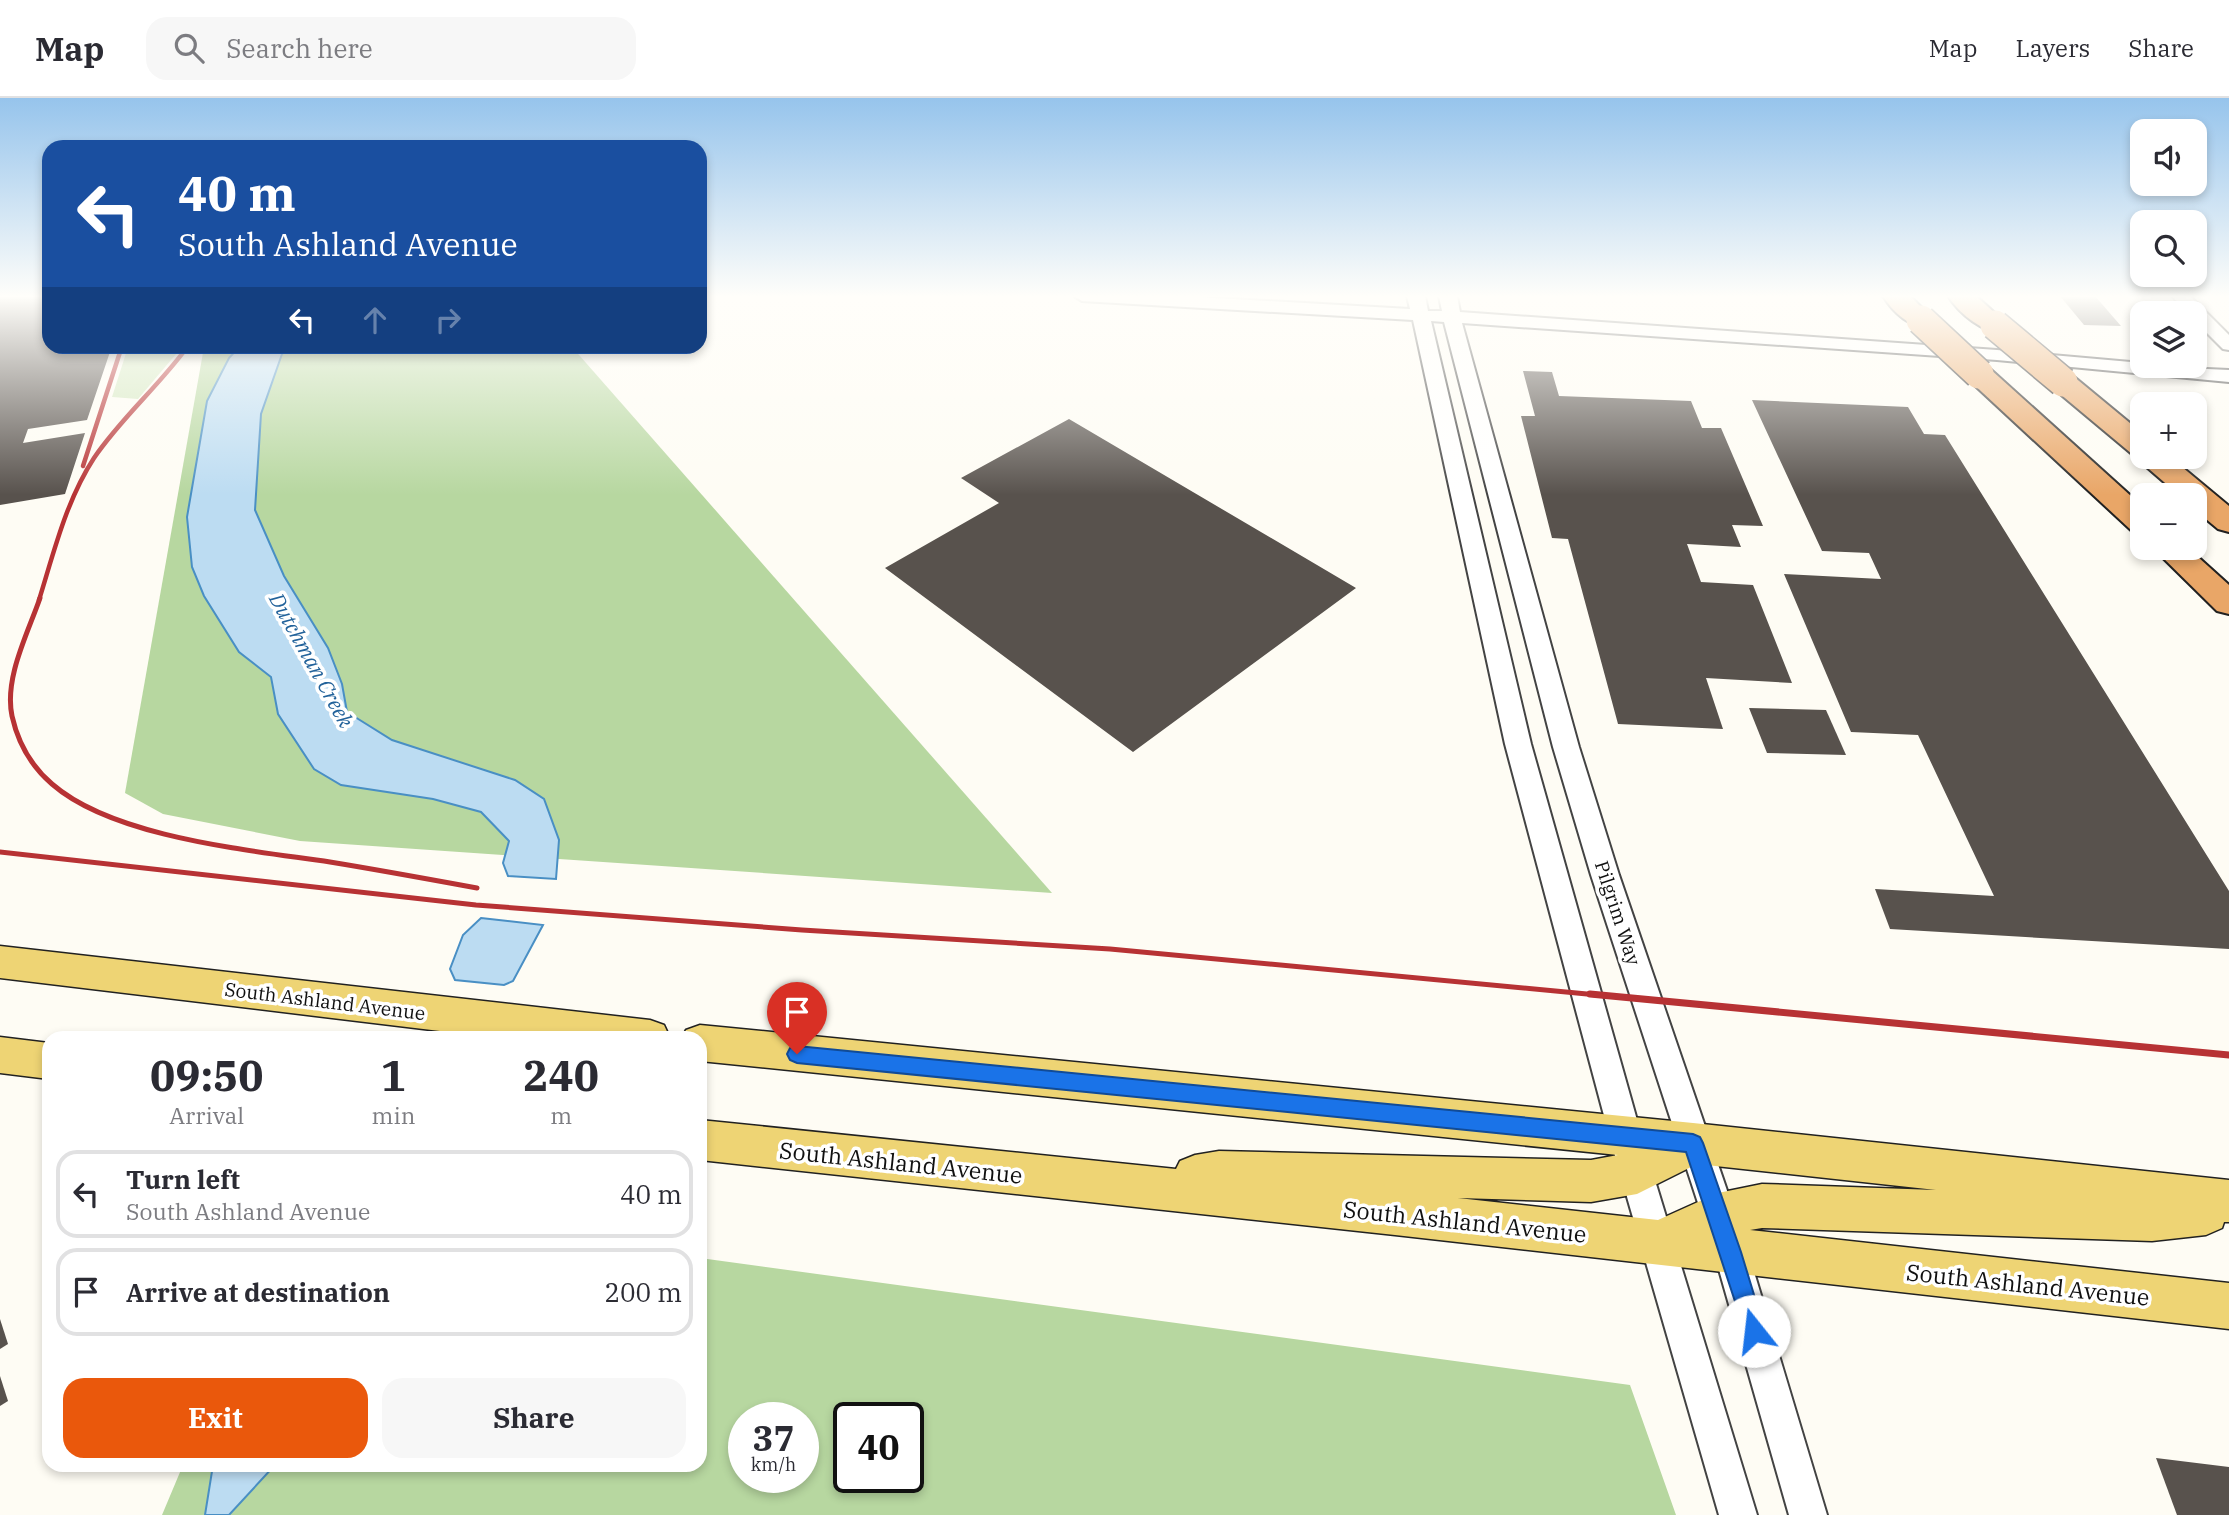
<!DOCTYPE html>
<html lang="en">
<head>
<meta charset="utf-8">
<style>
  body { margin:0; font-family:"IBM Plex Serif",serif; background:#f7f7f7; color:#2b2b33; height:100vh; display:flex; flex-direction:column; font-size:26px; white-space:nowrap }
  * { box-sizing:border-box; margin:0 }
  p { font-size:23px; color:#7c7c81 }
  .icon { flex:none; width:38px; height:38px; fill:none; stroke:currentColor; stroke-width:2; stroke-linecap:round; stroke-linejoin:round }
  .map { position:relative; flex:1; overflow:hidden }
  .panel { position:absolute; left:42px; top:933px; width:665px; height:441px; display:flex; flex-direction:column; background:#fff; border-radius:21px; box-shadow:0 4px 10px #0003 }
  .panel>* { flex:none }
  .top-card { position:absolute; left:42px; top:42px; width:665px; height:214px; border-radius:21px; box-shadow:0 4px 10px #0003; background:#1a4fa0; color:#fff; overflow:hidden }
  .tools { position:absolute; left:2130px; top:21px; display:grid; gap:14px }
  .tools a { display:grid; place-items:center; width:77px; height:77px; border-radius:14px; background:#fff; box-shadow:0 4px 10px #0003; font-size:35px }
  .speed { position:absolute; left:728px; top:1304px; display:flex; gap:14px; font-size:35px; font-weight:700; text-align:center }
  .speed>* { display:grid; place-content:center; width:91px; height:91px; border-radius:50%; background:#fff; box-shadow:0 4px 10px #0003; line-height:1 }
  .speed small { font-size:18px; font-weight:400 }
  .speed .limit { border:4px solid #111; border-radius:10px; background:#fff; color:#111 }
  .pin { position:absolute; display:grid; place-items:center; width:60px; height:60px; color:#fff; margin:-72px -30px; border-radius:50% 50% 50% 0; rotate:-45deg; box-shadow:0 0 7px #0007 }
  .pin .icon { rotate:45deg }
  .me { position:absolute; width:77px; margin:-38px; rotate:344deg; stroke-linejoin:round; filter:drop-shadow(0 0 5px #0008) }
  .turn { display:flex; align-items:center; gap:24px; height:147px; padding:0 21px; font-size:32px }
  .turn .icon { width:91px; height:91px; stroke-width:2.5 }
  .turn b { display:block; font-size:49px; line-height:60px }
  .lanes { display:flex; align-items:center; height:66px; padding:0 21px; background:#0003; justify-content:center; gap:35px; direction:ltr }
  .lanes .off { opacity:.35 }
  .eta { display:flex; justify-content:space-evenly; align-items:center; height:119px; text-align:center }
  .eta b { font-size:42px; font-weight:700; line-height:49px }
  .action { display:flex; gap:14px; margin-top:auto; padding:14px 21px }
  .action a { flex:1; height:80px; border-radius:21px; background:#ea580c; color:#fff; font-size:28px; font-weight:700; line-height:80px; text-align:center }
  .action a+a { background:#f7f7f7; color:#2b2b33 }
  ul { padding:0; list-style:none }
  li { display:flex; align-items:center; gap:21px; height:88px; margin:0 14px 10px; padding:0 7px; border:4px solid #e1e1e2; border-radius:21px }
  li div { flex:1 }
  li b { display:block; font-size:26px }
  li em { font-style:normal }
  header { display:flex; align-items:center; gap:42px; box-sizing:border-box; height:98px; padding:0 35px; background:#fff; border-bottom:2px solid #e1e1e2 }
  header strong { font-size:33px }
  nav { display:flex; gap:38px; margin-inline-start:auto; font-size:24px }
  .search { width:490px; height:63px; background:#f7f7f7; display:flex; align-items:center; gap:18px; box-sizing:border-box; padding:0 24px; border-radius:21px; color:#7c7c81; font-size:26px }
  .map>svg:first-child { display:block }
</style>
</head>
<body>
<header>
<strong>Map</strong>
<div class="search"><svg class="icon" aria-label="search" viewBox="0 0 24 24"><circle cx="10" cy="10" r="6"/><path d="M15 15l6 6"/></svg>Search here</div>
<nav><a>Map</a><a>Layers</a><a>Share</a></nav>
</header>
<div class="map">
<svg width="2229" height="1417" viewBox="0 0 2229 1417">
  <rect width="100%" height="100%" fill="#fefcf4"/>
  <path fill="#d3e7bf" d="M128,249v-1l54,1 -44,52 -26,-2z"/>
  <g fill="#b7d7a0" fill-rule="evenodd">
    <path d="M204,249h368l480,546 -752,-52 -137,-27 -38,-21z"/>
    <path d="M700,1160l930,127 46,130h-1514l21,-50h517zM744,1320h59v59h-59zM849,1320h59v59h-59z"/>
  </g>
  <g fill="#bcdcf2" stroke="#498fc4" stroke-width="2">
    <path d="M240,248l51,1 -9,7 -21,60 -6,96 29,66 44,72 14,36 5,28 45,28 123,40 29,19 15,41 -3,39 -48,-3 -5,-13 6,-22 -28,-29 -48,-13 -92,-14 -27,-16 -36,-55 -7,-37 -32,-25 -35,-56 -12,-29 -5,-50 20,-116 22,-43z"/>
    <path d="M481,820l62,7 -30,56 -9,4 -49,-5 -5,-11 13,-34z"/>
    <path d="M213,1367h62l-46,50h-24z"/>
  </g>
  <g fill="#58524d">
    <path d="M0,198h49v50h63l-25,74 -59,9 -5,14 62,-10 -20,61 -65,11z"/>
    <path d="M2060,198h35l26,30 -37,-1z"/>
    <path d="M1523,273l29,1 7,24 132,5 11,27h19l42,98 -31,-1 9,22 -54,-3 14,38 52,3 39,98 -86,-5 17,51 -105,-5 -50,-185 -16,-1 -31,-122h14z"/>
    <path d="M1752,302l156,7 16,27 21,1 284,456v58l-339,-20 -15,-40 119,7 -76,-161 -67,-3 -67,-158 97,5 -12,-26 -47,-2z"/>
    <path d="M1069,321l287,169 -223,164 -248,-184 114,-65 -38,-25z"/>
    <path d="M1749,610l77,2 20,45 -79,-2z"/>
    <path d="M0,1221l8,25 -8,5z"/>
    <path d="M0,1278l8,25 -8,5z"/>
    <path d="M2156,1360l73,9v48h-52z"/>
  </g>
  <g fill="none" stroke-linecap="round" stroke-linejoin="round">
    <defs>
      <g id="minor">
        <path d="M1074,198h106l230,13 -3,-13h18l3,15h14l-3,-15h18l3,16 537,38 145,13v3l87,4v12l-232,-22 -535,-37 117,424 40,128 129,377 79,263h-38l-75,-263 -123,-377 -38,-128 -109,-425 -13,-1 100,423 111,394 115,377h-38l-109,-377 -105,-394 -92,-424 -331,-19z"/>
        <path d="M2172,198h18l39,39v15l-6,-1 -29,-29v-7h-7z"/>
      </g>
      <g id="major">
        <path d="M0,848l650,74 14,5 6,13h-172l-498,-60z"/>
        <path d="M700,927l993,98 536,57v42h-5l-2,6 -16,7 -54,6 -390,-13 -12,2 479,53v46l-834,-94 -695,-75v-40l476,49 4,-8 15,-6 24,-4 372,9 27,-5 -918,-94v-23h-18l4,-8zM1697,1066l239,26 -174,-6 -44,9 -60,27 -200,-22 133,4 46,-8z"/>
        <path d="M0,939l49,6v36l-49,-6z"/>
      </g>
      <g id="highway">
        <path d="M1883,198h27l24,24 -4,5c-19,5 -37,-13 -47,-29z"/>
        <path d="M1948,198h28l32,29 -4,6c-20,4 -45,-18 -56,-35z"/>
        <path d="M1979,268l10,2 153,138v27l-11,-3 -162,-150 -4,-6 4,-6z"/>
        <path d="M2063,276l10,2 69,57v24h28l59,49v26l-11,-3 -24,-20v-14h-15l-37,-32 -4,-7 -6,-2 -79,-66 -4,-6 4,-6z"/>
        <path d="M2153,450h35l41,37v29l-12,-3z"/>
      </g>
    </defs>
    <use href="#minor" stroke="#434343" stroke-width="4"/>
    <use href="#major" stroke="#212121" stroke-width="3"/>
    <use href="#highway" stroke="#212121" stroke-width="4"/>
    <use href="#minor" fill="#fff" fill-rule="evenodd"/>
    <use href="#major" fill="#eed474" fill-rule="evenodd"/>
    <use href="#highway" fill="#e9a667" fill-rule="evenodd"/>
    <g stroke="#b73234" stroke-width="4.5">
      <path d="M83,368l39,-120"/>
      <path d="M39,502c15,-48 27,-99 55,-142 27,-40 65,-72 94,-112"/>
    </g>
    <g stroke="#b73234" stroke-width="5">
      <path d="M40,500c-12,35 -36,80 -28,118 6,27 19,50 40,68 62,54 198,66 278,78 49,8 98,17 147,26"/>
      <path d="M0,754l476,53 326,25 308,19 498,47"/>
    </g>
    <path stroke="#b73234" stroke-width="7" d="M1590,896l639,61"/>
    <defs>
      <g id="highway-bridge">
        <path d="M1921,222l58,54"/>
        <path d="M1995,227l68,57"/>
      </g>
    </defs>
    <use href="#highway-bridge" stroke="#212121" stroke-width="32" stroke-linecap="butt"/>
    <use href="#highway-bridge" stroke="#e9a667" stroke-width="29"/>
  </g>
  <linearGradient id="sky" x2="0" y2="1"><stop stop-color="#96c4ec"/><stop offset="0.5" stop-color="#fffefa"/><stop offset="1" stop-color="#fffefa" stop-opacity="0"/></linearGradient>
  <rect width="2229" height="397" fill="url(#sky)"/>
  <path fill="#1a73e8" stroke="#114b97" stroke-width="2" d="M797,948l896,88 7,3 3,6 38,109 24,79 -3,7 -8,3 -7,-3 -61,-186 -889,-89 -7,-3 -3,-6 3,-6z"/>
  <g text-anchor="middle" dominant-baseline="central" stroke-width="7" stroke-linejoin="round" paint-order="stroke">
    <g font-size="19" fill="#101010" stroke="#fff">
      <text transform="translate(1618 815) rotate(72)">Pilgrim Way</text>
      <text transform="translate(325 903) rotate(7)">South Ashland Avenue</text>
    </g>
    <g font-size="21" font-style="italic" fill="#22629a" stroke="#fff">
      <text transform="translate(312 562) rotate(61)">Dutchman Creek</text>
    </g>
    <g font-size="23" fill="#101010" stroke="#fff">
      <text transform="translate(901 1064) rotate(6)">South Ashland Avenue</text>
      <text transform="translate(1465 1123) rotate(6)">South Ashland Avenue</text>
      <text transform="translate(2028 1186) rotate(6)">South Ashland Avenue</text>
    </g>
  </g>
</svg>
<div class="tools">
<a><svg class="icon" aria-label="sound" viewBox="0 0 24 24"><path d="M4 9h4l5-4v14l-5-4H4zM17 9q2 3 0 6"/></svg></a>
<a><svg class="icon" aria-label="search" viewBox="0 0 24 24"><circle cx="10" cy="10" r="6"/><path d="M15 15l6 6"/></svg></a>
<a><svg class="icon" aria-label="layers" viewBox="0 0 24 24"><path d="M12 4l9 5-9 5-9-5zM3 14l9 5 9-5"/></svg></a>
<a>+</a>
<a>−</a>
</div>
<div class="speed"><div>37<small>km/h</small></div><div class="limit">40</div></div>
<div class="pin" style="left:797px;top:956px;background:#d93025"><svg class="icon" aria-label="arrive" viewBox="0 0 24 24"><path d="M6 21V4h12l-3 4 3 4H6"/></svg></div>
<svg class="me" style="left:1754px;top:1233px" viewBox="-20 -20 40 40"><circle r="19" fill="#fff"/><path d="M0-13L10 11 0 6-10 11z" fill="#1a73e8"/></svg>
<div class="top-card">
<div class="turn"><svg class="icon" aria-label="left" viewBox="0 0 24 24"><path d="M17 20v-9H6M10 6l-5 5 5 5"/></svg><div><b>40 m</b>South Ashland Avenue</div></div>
<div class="lanes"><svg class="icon" aria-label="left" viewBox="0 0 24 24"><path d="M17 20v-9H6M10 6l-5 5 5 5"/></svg><svg class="icon off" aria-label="ahead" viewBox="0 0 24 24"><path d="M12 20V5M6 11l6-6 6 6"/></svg><svg class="icon off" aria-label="right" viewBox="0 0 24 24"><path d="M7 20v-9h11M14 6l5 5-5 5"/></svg></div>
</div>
<section class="panel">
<div class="eta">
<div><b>09:50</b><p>Arrival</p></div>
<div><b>1</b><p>min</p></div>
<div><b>240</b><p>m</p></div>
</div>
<ul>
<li><svg class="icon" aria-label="left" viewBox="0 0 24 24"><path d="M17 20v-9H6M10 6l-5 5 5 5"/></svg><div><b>Turn left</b><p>South Ashland Avenue</p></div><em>40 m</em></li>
<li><svg class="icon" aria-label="arrive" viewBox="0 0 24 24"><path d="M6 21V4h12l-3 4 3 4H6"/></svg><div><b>Arrive at destination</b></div><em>200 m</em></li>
</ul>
<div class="action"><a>Exit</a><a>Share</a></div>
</section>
</div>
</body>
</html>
